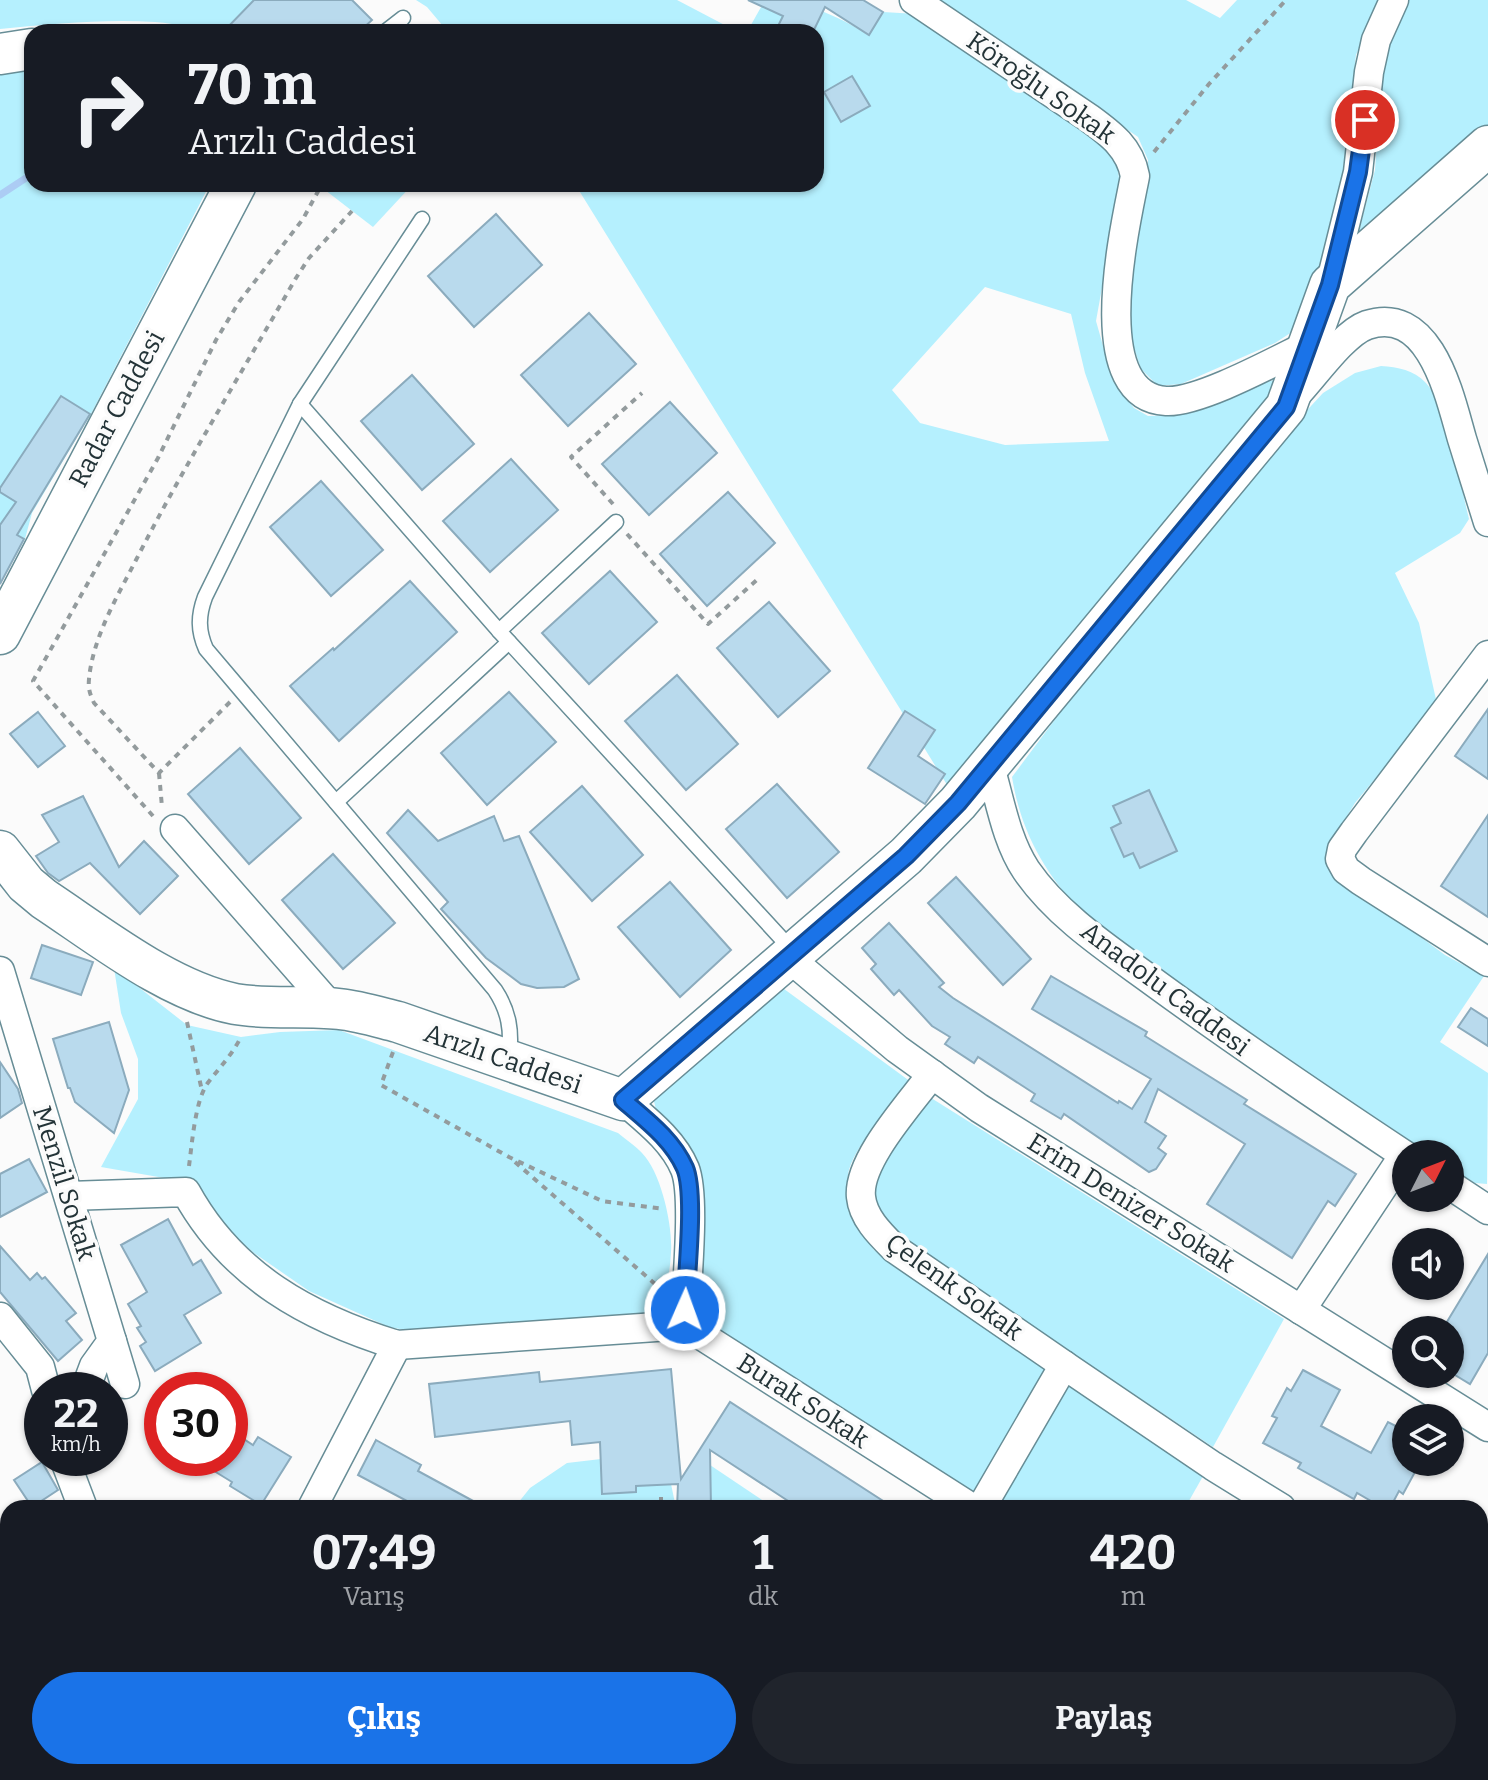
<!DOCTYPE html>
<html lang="tr">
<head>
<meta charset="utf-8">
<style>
  body { margin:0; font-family:Bitter,serif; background:#20242c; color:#f1f3f6; height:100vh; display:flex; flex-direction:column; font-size:30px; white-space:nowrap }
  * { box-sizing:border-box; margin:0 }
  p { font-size:26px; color:#9ea1a6 }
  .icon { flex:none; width:44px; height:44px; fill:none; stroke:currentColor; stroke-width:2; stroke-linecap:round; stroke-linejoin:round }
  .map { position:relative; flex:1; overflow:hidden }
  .details { position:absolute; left:0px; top:1500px; width:1488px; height:280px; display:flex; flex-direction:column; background:#171b24; border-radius:24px 24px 0 0; box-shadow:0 2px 6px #0004 }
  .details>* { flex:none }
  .hud { position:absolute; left:24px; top:24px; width:800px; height:168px; border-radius:24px; box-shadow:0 2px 6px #0004; background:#171b24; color:#f1f3f6; overflow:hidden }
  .needle { width:52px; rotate:48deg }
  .fabs { position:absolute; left:1392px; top:1140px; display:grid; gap:16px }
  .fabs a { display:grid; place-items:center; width:72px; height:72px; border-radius:50%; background:#171b24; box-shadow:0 2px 6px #0004; font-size:40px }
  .speed { position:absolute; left:24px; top:1372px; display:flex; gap:16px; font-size:40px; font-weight:700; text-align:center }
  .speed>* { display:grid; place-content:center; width:104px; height:104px; border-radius:50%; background:#171b24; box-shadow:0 2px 6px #0004; line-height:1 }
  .speed small { font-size:20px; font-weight:400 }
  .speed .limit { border:12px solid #d22; background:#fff; color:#111 }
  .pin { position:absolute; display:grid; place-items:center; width:68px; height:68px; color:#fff; margin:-34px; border:4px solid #fff; border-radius:50%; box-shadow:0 2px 8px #0007 }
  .me { position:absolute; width:88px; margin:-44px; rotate:2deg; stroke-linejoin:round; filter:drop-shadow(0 0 6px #0008) }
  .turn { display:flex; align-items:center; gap:28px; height:168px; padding:0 32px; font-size:36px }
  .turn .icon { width:104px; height:104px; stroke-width:2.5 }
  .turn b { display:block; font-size:56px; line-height:68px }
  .eta { display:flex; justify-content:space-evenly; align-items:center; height:136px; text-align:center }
  .eta b { font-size:48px; font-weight:700; line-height:56px }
  .cta { display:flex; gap:16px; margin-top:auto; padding:16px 32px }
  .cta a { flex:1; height:92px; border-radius:48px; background:#1a73e8; color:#fff; font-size:32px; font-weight:700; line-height:92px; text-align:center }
  .cta a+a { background:#20242c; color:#f1f3f6 }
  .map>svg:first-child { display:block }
</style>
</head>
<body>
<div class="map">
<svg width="1488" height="1780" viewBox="0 0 1488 1780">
  <rect width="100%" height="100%" fill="#fbfbfb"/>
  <g fill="#b5f0fe" fill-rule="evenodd">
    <path d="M0,0h254l-31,32c-24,0 -45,-9 -68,-10 -52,-3 -103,2 -155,7z"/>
    <path d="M416,0h261l61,32h-290l-21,-25z"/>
    <path d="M765,0c37,0 72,15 103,35l15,-23 34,2 186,130 14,15 3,29 -24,133 17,60 21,27 14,8 28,-1 100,-36 -5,14 -322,395 -374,-604h241v-152h-69zM985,287l86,27 14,59 24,68 -104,4 -85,-22 -28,-33z"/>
    <path d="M940,0h246l34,18 17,-18h142l-23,55 -17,150 -24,82 -20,43 -20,13 -94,41 -23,2 -17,-17 -12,-36v-60l19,-94v-19l-10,-23z"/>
    <path d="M1408,0h80v127l-133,119 20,-76 6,-96 5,-32z"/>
    <path d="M32,71v113h178l-119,230 -59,99 -7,26 -25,46v-512z"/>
    <path d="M331,184h82l-40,43 -48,-37z"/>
    <path d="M1381,366c17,1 33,4 45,17 23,25 34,101 43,136l-9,14 -65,40 24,50 18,81 -82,99 -28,46 4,14 14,18 100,74 39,21 -44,66 48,31 -1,111 -12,-1 -25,-16v-13h-20l-204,-136 -145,-106c-37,-40 -60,-80 -69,-135l118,-158 156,-186 37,-40 32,-20z"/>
    <path d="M114,968l73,57 54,12 39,-5 59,-2 279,103c8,7 18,13 24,20 19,19 31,73 29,99 -1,23 -6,45 -13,66l-242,14 -27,-5 -80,-36 -55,-38 -84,-74 -69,-12 37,-68v-40l-17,-46z"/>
    <path d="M780,986l131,96c-18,24 -59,65 -63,93 -5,27 12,54 26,75l174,117 -73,133 -277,-179 1,-149 -42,-58 -5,-21z"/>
    <path d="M928,1096l356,223 -71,128 -319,-213 -17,-22 -3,-23 2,-20z"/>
    <path d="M1071,1383l136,86 -22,39h-189z"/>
    <path d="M601,1459l2,34 33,-1v-6l35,-2 5,24h-162l16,-20 37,-25z"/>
    <path d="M710,1465l64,43h-63z"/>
    <path d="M779,1772h319l6,8h-319z"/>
  </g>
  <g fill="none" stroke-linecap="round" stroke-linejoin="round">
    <path stroke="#acccf4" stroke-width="7" d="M0,195l32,-21"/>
  </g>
  <g fill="#b9daed" stroke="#8babbd" stroke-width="2">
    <path d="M254,0h98l20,20 -13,12h-136z"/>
    <path d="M748,0h115l20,12 -14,23 -44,-28 -12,25h-22l-13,-6 5,-10z"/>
    <path d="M852,76l18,30 -29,16 -17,-30z"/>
    <path d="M496,214l46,51 -68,62 -46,-51z"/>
    <path d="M589,313l47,51 -68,62 -47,-51z"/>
    <path d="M412,375l62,69 -52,46 -61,-69z"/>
    <path d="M61,396l29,18 -73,121 7,4 -24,45v-59l16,-23 -16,-10v-4z"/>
    <path d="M670,402l47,51 -68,62 -47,-51z"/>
    <path d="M511,459l47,51 -68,62 -47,-51z"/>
    <path d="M321,481l62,69 -52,46 -61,-69z"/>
    <path d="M728,492l47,51 -68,63 -47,-52z"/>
    <path d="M610,571l47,51 -68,62 -47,-51z"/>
    <path d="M410,581l47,51 -118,109 -49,-55 43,-38 1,2z"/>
    <path d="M769,602l61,69 -52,46 -61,-69z"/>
    <path d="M677,675l61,69 -52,46 -61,-69z"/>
    <path d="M509,692l47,50 -69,63 -46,-52z"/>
    <path d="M1488,709v70l-33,-23z"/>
    <path d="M905,711l30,19 -17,26 27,18 -20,30 -57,-36z"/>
    <path d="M38,712l27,34 -27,21 -28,-33z"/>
    <path d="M240,748l61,70 -52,46 -61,-70z"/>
    <path d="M777,784l62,68 -52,46 -61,-69z"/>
    <path d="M582,786l61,69 -51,46 -62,-69z"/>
    <path d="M1149,790l28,61 -37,17 -7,-15 -9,4 -13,-29 10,-5 -8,-17z"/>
    <path d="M83,796l36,71 25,-26 34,35 -38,38 -50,-51 -31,18 -11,-8 -12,-17 23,-14 -17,-27z"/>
    <path d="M408,810l30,31 56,-25 10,25 15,-5 60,143 -15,8 -27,1 -16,-4 -35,-26 -45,-49 7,-7 -61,-69z"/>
    <path d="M1488,815v102l-47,-31z"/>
    <path d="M333,854l62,69 -52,46 -61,-69z"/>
    <path d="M956,877l75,82 -28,26 -75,-82z"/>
    <path d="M670,882l61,68 -51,47 -62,-70z"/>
    <path d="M889,923l55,60 -5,4 14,11 165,105 1,-2 13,8 19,-30 -119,-70 19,-33 96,56 -2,4 102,64 -3,4 112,70 -21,32 -7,-5 -36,57 -85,-54 38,-60 -87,-55 -13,33 21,14 -8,12 8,6 -10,15 -7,3 -85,-58 -3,5 -30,-18 4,-7 -57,-37 -4,6 -29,-19 5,-7 -18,-11 -33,-36 -5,5 -23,-26 5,-5 -14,-16z"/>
    <path d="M42,945l51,17 -12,33 -50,-17z"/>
    <path d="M1471,1008l17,11v27l-30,-19z"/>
    <path d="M109,1022l20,68 -15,43 -39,-31 -5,-14h-2l-15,-49z"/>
    <path d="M0,1062l18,27 4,14 -22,15z"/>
    <path d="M29,1159l18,33 -47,25v-43z"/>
    <path d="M168,1219l25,46 8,-5 20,33 -37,22 17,28 -46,28 -15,-25 6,-4 -9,-14 4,-2 -13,-22 19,-12 -26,-47z"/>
    <path d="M0,1246l30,34 7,-7 5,6 3,-2 31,36 -10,8 16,19 -24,21 -58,-69z"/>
    <path d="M1488,1254v99l-18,31 -20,-12v-42h-8z"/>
    <path d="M671,1369l10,110 49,-77 164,106h-95l-89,-58 1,58h-34l1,-24 -42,2v6l-34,2 -2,-52 -28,3 -2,-24 -135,16 -6,-53 110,-12 1,10z"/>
    <path d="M1303,1370l37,20 -19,36 50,27 17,-31 18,9v31h7l-4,7 6,3 -12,22 -4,-3 -9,17h-7l-26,-15 -3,6 -56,-31 3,-5 -38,-20 14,-25 -5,-2 15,-28 4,3z"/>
    <path d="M230,1430l23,15 5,-8 33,20 -30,48 -31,-19 2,-4 -39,-24h37z"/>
    <path d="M376,1440l45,25 -3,6 68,37h-66l-62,-33z"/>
    <path d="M42,1462l16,28 -26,17 -18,-27z"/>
  </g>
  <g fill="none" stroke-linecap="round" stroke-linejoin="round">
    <defs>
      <g id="lane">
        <path d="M385,32l18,-14"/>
        <path d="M422,219l-122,185 -95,193c-7,19 -7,34 1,52l289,341c14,21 17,41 14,66"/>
        <path d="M300,404l199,227 293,319"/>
        <path d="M499,631l117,-109"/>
        <path d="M336,802l173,-160"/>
      </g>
      <g id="street">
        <path d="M914,0l175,118c22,16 41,30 46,58 -9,47 -51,221 31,225 33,2 111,-41 142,-56"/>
        <path d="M1330,285l28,-113 11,-100 7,-32 18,-40"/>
        <path d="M1297,394c18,-19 47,-61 70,-69 64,-21 83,73 95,114 9,28 17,55 26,83"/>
        <path d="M1488,655l-134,177 -12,17 -2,10 6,11 15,11 127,81"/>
        <path d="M990,767c10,33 16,73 36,103 33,48 87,82 133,116 81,59 164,115 247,170"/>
        <path d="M175,829l157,179"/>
        <path d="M789,958l108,91 82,59 509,319"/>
        <path d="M0,971l112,370 -18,25 -9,24"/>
        <path d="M932,1074c-22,30 -75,87 -71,123 2,21 20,38 34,52l169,116"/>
        <path d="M623,1100c23,20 50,40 62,69 11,28 1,121 0,156l287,183"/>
        <path d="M1450,1185l38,25"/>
        <path d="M69,1196l117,-4c46,84 123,126 211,153l288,-20"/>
        <path d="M1301,1310l103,-155"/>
        <path d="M0,1317l40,50 6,23"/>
        <path d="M112,1341l13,43"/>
        <path d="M64,1458l19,50"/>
        <path d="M312,1508l85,-163"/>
        <path d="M981,1508l83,-143 149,101 68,42"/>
        <path d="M1480,1586l8,-4"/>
        <path d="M75,1772l7,8"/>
        <path d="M196,1772l11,8"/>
        <path d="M764,1772l6,8"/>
        <path d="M1121,1772l5,8"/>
        <path d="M1351,1772l9,8"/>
        <path d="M706,1780l16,-8"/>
      </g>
      <g id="secondary">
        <path d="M0,54l32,-5"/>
        <path d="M0,634l236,-450"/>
        <path d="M0,851l26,33 18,15c56,37 125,92 191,105 34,6 70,1 104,5 20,2 39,8 59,13l225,78 283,-244 52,-53 328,-396 44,-122 158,-139"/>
      </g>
    </defs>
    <use href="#lane" stroke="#678d96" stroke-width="17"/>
    <use href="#street" stroke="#678d96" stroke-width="31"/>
    <use href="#secondary" stroke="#678d96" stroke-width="43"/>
    <g stroke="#939b9d" stroke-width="4" stroke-dasharray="6 6" stroke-linecap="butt">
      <path d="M1154,152l55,-68 77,-84"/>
      <path d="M613,504l-42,-47 71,-64"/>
      <path d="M627,534l81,90 51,-46"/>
      <path d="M230,702l-71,71 -65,-70c-4,-9 -6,-14 -5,-24 4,-42 28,-82 47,-119 49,-96 106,-188 160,-282l13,-20 43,-47"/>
      <path d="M159,773l3,34"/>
      <path d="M153,816l-120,-135 125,-223 58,-118 23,-38 64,-83 19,-35"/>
      <path d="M187,1022l15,69"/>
      <path d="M393,1052l-12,33 128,72 93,44 62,8"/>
      <path d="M515,1162l147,128"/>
      <path d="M189,1166c3,-22 6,-64 18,-82 12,-16 25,-29 34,-47"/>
      <path d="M661,1497v11"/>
      <path d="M303,1780l10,-8"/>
    </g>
    <use href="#lane" stroke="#fff" stroke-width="14"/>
    <use href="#street" stroke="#fff" stroke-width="28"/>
    <use href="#secondary" stroke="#fff" stroke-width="40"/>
  </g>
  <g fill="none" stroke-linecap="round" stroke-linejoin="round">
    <defs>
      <path id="route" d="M685,1310c1,-31 11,-116 0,-142 -13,-29 -39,-48 -62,-68l283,-244 52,-53 328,-396 44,-122 28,-113 7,-52"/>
    </defs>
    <use href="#route" stroke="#114b97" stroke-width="20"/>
    <use href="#route" stroke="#1a73e8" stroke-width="14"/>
  </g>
  <g text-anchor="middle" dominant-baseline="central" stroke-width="7" stroke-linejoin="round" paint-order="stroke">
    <g font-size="26" fill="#233337" stroke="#fbfbfb">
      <text transform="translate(1041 88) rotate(35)">Köroğlu Sokak</text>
      <text transform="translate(117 409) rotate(-62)">Radar Caddesi</text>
      <text transform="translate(1165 989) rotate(37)">Anadolu Caddesi</text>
      <text transform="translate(503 1059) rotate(19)">Arızlı Caddesi</text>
      <text transform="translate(64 1183) rotate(73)">Menzil Sokak</text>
      <text transform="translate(1131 1203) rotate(32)">Erim Denizer Sokak</text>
      <text transform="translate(954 1287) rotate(36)">Çelenk Sokak</text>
      <text transform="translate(803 1401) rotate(33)">Burak Sokak</text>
    </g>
  </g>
</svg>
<div class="fabs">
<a><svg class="needle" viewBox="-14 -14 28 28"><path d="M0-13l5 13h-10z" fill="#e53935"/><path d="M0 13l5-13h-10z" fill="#9ea1a6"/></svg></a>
<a><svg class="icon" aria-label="sound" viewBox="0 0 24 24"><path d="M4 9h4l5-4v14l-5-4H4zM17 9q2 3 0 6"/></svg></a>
<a><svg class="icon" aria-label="search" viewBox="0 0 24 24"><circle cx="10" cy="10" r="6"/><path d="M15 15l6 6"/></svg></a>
<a><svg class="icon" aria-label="layers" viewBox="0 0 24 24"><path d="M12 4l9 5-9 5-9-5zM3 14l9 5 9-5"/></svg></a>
</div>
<div class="speed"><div>22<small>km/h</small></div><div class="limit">30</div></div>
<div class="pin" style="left:1365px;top:120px;background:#d93025"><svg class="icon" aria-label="arrive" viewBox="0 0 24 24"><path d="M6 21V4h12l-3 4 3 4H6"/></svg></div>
<svg class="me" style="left:685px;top:1310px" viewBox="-20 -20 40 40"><circle r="17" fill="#1a73e8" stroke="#fff" stroke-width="3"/><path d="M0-11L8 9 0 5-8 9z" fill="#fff"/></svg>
<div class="hud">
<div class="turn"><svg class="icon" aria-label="right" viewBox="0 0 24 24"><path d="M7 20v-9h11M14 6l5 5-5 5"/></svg><div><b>70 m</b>Arızlı Caddesi</div></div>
</div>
<section class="details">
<div class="eta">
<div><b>07:49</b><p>Varış</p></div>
<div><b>1</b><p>dk</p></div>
<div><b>420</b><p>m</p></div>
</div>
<div class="cta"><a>Çıkış</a><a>Paylaş</a></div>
</section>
</div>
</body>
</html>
